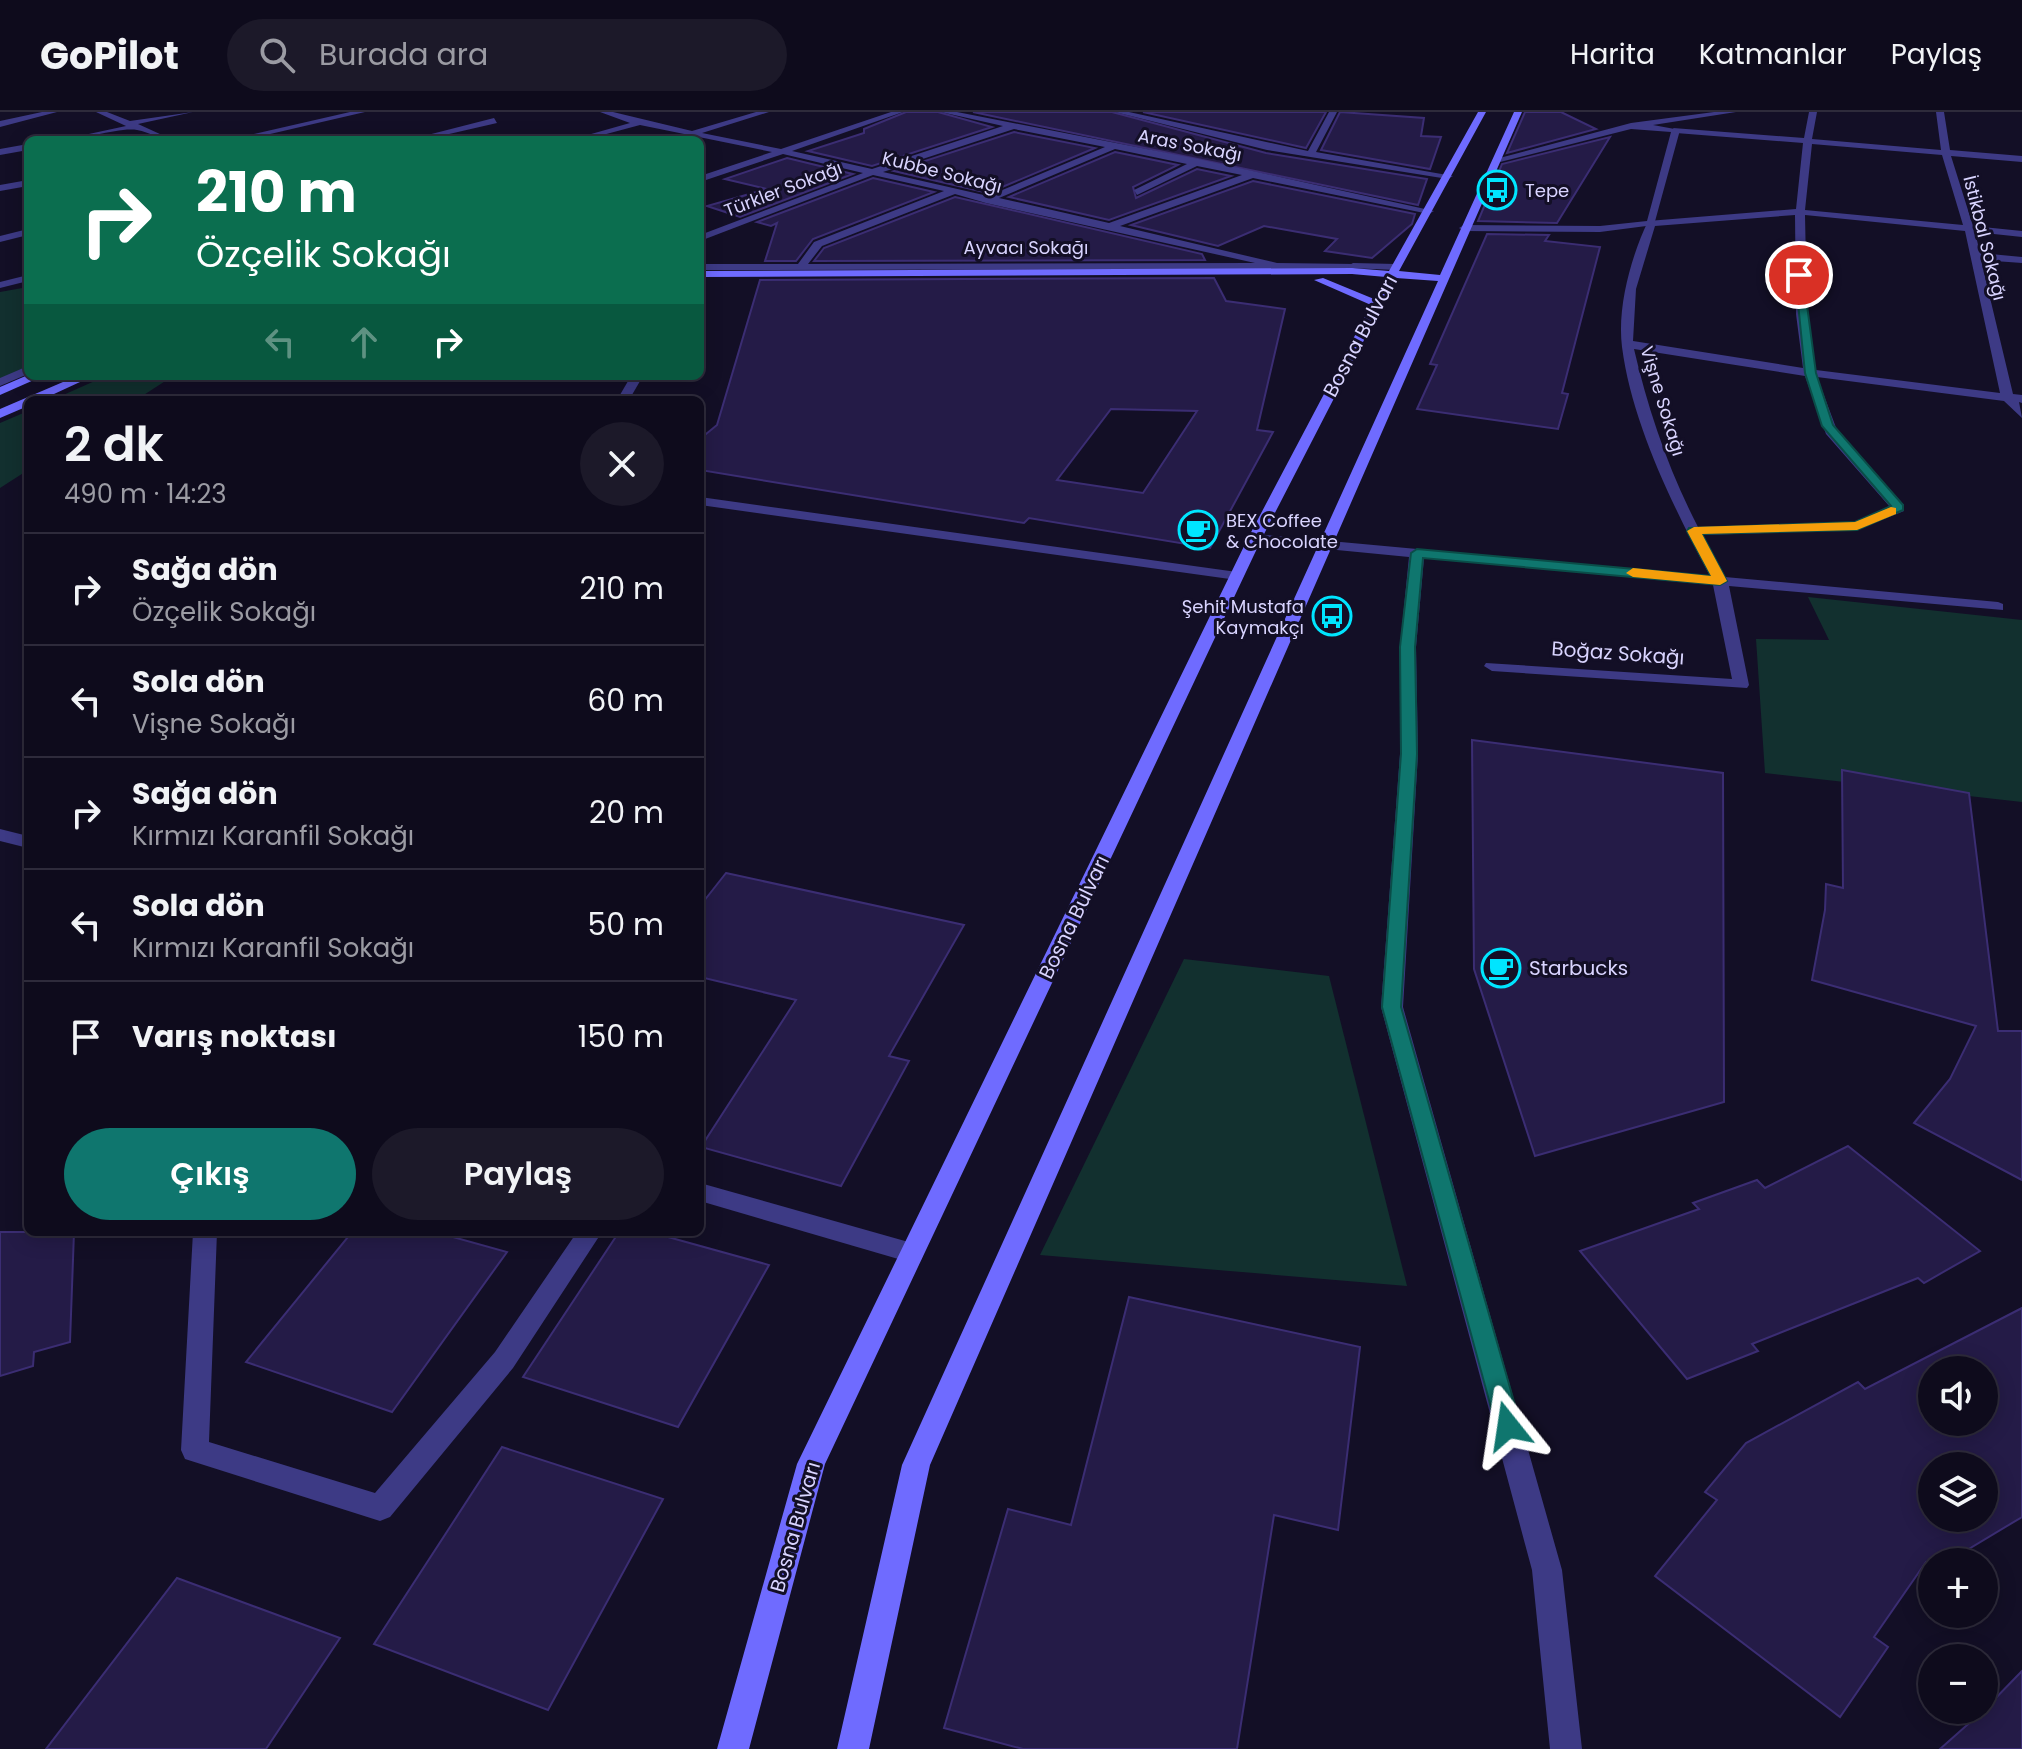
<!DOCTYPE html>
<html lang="tr">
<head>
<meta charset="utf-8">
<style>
  body { margin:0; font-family:Poppins,sans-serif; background:#1c1929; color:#f1f3f6; height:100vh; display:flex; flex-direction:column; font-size:30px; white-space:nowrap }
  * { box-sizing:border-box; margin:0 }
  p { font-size:26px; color:#9b9ba3 }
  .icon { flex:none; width:44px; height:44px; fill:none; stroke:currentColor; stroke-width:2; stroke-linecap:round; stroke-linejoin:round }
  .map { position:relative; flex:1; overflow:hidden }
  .drawer { position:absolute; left:24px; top:284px; width:680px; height:840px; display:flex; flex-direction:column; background:#0e0b1c; border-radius:12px; box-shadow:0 4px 20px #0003,0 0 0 2px #2e2b3b }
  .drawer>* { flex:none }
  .top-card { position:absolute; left:24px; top:24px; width:680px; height:244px; border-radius:12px; box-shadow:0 4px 20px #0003,0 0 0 2px #2e2b3b; background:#0b6e4f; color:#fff; overflow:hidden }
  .tools { position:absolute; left:1918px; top:1244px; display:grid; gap:16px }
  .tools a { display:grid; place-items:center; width:80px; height:80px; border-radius:50%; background:#0e0b1c; box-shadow:0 4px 20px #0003,0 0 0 2px #2e2b3b; font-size:40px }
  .pin { position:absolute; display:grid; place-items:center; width:68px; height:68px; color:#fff; margin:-34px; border:4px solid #fff; border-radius:50%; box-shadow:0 2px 8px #0007 }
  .me { position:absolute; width:88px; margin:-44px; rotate:345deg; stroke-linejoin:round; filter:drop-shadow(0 0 6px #0008) }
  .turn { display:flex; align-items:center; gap:28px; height:168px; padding:0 40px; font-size:36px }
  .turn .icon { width:104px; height:104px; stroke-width:2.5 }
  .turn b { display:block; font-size:56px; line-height:68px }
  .lanes { display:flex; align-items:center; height:76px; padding:0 40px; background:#0003; justify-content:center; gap:40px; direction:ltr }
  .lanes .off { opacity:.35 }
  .round { display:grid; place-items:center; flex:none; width:84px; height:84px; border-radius:42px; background:#1c1929 }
  .overview { display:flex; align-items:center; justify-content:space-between; height:136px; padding:0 40px }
  h1 { font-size:48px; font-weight:600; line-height:60px }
  .action { display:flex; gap:16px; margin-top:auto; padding:16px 40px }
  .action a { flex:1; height:92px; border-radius:48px; background:#0f766e; color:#fff; font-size:32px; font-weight:600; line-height:92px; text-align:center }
  .action a+a { background:#1c1929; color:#f1f3f6 }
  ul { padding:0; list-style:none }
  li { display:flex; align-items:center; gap:24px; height:112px; padding:0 40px; border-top:2px solid #2e2b3b }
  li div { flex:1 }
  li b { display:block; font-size:30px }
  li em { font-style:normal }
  header { display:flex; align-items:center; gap:48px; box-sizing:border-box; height:112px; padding:0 40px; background:#0e0b1c; border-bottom:2px solid #2e2b3b }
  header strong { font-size:38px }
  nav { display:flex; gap:44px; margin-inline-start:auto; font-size:28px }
  .search { width:560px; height:72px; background:#1c1929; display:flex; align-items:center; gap:20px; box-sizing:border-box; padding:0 28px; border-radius:44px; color:#9b9ba3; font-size:30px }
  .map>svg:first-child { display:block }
</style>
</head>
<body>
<header>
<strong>GoPilot</strong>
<div class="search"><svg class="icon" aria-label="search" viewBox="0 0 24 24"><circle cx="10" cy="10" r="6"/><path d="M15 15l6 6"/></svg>Burada ara</div>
<nav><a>Harita</a><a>Katmanlar</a><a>Paylaş</a></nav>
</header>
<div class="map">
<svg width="2022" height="1637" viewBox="0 0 2022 1637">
  <rect width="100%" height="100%" fill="#130f26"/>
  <g fill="#12302f">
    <path d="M28,175v81l-28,12v-88z"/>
    <path d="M106,264h67l-37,24h-84z"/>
    <path d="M28,299v59l-28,18v-65z"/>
    <path d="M1808,485l214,23v182l-257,-29 -9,-134 73,1z"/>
    <path d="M1184,847l145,17 78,310 -367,-31z"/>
  </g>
  <g fill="#241b47" stroke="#3b2d73" stroke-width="2" fill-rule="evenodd">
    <path d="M906,0h32l54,15 -120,39 -64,-15 56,-18v-4z"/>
    <path d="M973,0h139l154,41 161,26 -9,26z"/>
    <path d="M1143,0h183l-20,36z"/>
    <path d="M1340,0l84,6 -3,18 20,1 -11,32 -109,-19z"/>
    <path d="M1525,0h36l35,17 -89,24z"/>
    <path d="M1014,20l81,16 -107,45 -94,-22z"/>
    <path d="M1610,25l-53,86 -79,-2 24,-57z"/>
    <path d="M1115,40l63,13 -45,22 3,11 61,-29 34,7 -122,44 -100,-23z"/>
    <path d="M787,46l66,16 -113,43 -33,-11 60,-17 -42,-10z"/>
    <path d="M873,66l61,14 -121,47 -17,22h-31l12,-38 -6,3 -14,-4z"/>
    <path d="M1253,69l162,33 -3,10 -40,34 -47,-7 12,-12 -73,-13 -46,20 -87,-21z"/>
    <path d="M955,85l247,57 3,6 -391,1 10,-13z"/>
    <path d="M1487,122l62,1 -4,6 55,6 -38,146 6,1 -10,35 -141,-20 20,-44 -7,-1z"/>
    <path d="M1214,166l12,23 59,8 -28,121 16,2 -63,116 -181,-30 -5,5 -324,-53v-31l17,-14 43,-145zM1111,297l86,2 -54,82 -86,-13z"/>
    <path d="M1472,628l251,33 1,329 -189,54 -61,-187z"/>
    <path d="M1842,658l127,23 29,238h24v149l-108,-57 36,-44 26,-53 -164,-46 13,-70 1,-26 17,4z"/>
    <path d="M726,761l238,52 -75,131 20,5 -68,125 -140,-39 95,-147 -96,-23v-71z"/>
    <path d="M1848,1034l132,105 -56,32 -6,-5 -166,66 6,7 -71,28 -107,-128 119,-42 -6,-6 64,-23 8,8z"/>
    <path d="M0,1120h74l-4,110 -36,10 -1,14 -33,10z"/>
    <path d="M352,1120h83l72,20 -115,160 -146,-50z"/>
    <path d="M619,1120h31l119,33 -91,162 -155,-50z"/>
    <path d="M1129,1185l231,50 -22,183 -64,-15 -37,234h-214l-79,-21 64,-219 63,16z"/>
    <path d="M2022,1196v209l-75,45h-21l-52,75 14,10 -48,70 -185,-141 62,-76 -12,-8 41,-49 112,-61 7,7zM1932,1258h52v52h-52zM1932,1354h52v52h-52z"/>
    <path d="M502,1335l161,52 -115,211 -174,-66z"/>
    <path d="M177,1466l163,60 -74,111h-220z"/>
    <path d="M2022,1559v78h-82l44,-39z"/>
  </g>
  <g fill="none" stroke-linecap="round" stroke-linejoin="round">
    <g fill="#3d3a85" fill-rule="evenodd">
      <path d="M42,0h15l-57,15v-6z"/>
      <path d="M96,0h11l23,9 63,-9 -55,12 35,16c-14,0 -23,-8 -36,-10 -18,-3 -54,10 -76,10l65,-14z"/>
      <path d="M350,0h15l-121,28h-16z"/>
      <path d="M600,0h13l79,19 64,-19h13l-67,21 79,16 110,-37h12l-111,39 80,18 131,-43 -62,-14h16l241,47 236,52 -5,3 -176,-36 -133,48 157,37 80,1 1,2 -5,3 -653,1v-6h98l16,-22 130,-51 -71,-16 -173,66v-6l163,-62 -80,-19 -83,28v-6l72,-24 -132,-27 -56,15h-14l60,-17zM1014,17l91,18 -117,49 -105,-24zM1115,37l72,15 -53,26 3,5 60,-29 45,9 -133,48 -110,-25zM955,82l31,9 269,60 -447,1 14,-18z"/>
      <path d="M1115,0h14l179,39 21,-39h8l-21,40 137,24 -5,3 -181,-29z"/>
      <path d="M1809,0h8l-5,27 129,11 -5,-38h8l6,38 72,6v6l-71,-6 22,70 49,5v6l-47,-5 5,21 42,4v6l-41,-3 32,134 9,1v8l-3,-1 3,16 -18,-17 -187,-24 21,56 66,72v6l-47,19 -154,5 22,42 273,25 5,2v6l-274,-24 20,99 -2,3 -255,-17 -8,-5 2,-3 246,16 -19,-94 -289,-27 -8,89 2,107 -15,253 159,563 20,179h-32l-18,-179 -151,-563 19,-253v-107l9,-90 -154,-15 -7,-4 7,-4 455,42c-36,-68 -78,-152 -88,-229 -5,-40 9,-90 26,-126l148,-12 7,-66 -127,-10 -3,-5 131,10zM1812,32l130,11 21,70 -158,-15zM1795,103l1,99 7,54 -170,-27 3,-52 19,-63zM1805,103l160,16 35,162 -184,-23 -9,-56zM1634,237l171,27 21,58 64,73 -35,15 -157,5c-29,-56 -50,-117 -64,-178z"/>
      <path d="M494,6l3,5 -74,17h-15z"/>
      <path d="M28,32v6l-28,5v-6z"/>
      <path d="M28,68v6l-28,5v-6z"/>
      <path d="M28,117v6l-28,7v-6z"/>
      <path d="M28,163v6l-28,7v-6z"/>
      <path d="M28,254v8l-28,12v-8z"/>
      <path d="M631,264h12l-14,24h-12z"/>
      <path d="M700,385l537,75 7,4 -7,4 -537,-75z"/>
      <path d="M0,717l28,7v12l-28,-7z"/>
      <path d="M700,1071l212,60 9,3 3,7 -3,7 -9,3 -212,-62z"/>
      <path d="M193,1120h24l-8,210 166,51 120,-141 82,-120h25l-89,136 -123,149 -10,4 -195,-62 -4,-9z"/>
    </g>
    <g fill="#3d3a85" fill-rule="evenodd">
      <path d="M1714,0h22l-83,13 27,5 -26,95 -54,7 -136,-1 -5,-3 5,-3 136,1 47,-5 24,-89 -40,-3 -135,34 -4,-3 139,-37z"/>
      <path d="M1353,151l43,1 5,3 -5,3 -47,-2 -1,-2z"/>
    </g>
    <g fill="#6f6bff" fill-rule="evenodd">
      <path d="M1478,0h8l-87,159 41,4 74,-163h8l-592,1353 -61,284h-32l65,-284 536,-1184 -42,-3 -134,260 -437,926 -76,285h-32l80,-285 451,-926 123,-233 -57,-25 9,-2 51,21 12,-22 -34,-3 -652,3v-6l652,-3 37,3z"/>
      <path d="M28,263l15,1 -43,19v-8z"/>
      <path d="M77,264h16l-52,24h-13v6l-28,12v-9z"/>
    </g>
  </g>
  <path fill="#0f766e" stroke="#0a4d48" stroke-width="2" d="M1795,161l8,2 13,98 17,52 70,80v5l-46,20 -155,4 25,47 -7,4 -297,-27 -8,89 2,107 -16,253 120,419 -4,7 -9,4 -9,-4 -3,-7 -114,-419 19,-253 -1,-107 11,-94 6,-4 294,27 -24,-45 2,-3 166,-6 36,-16 -69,-80 -17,-53z"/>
  <path fill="#f59e0b" d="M1891,395l5,1v6l-39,16 -155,4 25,47 -7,4 -87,-8 -7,-4 7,-5 78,8 -24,-45 7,-4 161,-5z"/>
  <defs>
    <symbol id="bus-ring" viewBox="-11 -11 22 22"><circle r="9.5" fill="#130f26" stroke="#00e5ff" stroke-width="1.5"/><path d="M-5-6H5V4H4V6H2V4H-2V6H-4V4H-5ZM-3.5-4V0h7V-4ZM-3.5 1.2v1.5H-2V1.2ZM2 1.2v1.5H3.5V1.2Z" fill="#00e5ff"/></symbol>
    <symbol id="cafe-ring" viewBox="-11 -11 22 22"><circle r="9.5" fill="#130f26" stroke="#00e5ff" stroke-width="1.5"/><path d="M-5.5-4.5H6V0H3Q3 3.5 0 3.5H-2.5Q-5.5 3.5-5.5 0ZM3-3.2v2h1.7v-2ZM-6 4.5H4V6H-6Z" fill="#00e5ff"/></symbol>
  </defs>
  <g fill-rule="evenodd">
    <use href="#bus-ring" x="1475" y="56" width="44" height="44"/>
    <use href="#cafe-ring" x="1176" y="396" width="44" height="44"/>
    <use href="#bus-ring" x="1310" y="482" width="44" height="44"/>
    <use href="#cafe-ring" x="1479" y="834" width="44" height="44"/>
  </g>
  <g text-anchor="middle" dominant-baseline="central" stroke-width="6" stroke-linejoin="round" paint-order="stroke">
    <g font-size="18" fill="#d9d4ff" stroke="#130f26">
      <text transform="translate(1190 33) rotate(11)">Aras Sokağı</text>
      <text transform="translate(942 60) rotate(14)">Kubbe Sokağı</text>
      <text transform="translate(783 77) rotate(-21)">Türkler Sokağı</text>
      <text transform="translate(1985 126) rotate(76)">İstikbal Sokağı</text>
      <text x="1026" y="135">Ayvacı Sokağı</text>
      <text transform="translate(1663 289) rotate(73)">Vişne Sokağı</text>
    </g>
    <g font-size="18" fill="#d9d4ff" stroke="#130f26" text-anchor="start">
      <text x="1525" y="78">Tepe</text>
      <text x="1226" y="408">BEX Coffee<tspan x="1226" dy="21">&amp; Chocolate</tspan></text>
      <text x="1304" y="494" text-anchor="end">Şehit Mustafa<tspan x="1304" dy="21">Kaymakçı</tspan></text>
    </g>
    <g font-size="20" fill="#d9d4ff" stroke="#130f26">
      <text transform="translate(1360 224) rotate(-62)">Bosna Bulvarı</text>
      <text transform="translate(1618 541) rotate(4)">Boğaz Sokağı</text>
      <text transform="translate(1074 805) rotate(-64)">Bosna Bulvarı</text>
      <text transform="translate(795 1415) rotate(-74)">Bosna Bulvarı</text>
    </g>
    <g font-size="20" fill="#d9d4ff" stroke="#130f26" text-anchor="start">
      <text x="1529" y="856">Starbucks</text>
    </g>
  </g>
</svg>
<div class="tools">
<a><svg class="icon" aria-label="sound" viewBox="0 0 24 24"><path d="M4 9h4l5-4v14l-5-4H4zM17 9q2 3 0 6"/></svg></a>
<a><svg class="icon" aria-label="layers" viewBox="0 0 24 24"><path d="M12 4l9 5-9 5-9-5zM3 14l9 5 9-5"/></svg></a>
<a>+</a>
<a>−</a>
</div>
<div class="pin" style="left:1799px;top:163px;background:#d93025"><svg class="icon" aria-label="arrive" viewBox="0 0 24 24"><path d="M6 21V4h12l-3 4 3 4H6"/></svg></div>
<svg class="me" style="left:1508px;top:1314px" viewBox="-20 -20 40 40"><path d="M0-17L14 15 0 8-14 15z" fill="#0f766e" stroke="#fff" stroke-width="4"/></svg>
<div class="top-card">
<div class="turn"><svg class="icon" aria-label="right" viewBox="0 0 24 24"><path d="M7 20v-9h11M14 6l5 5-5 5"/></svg><div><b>210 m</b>Özçelik Sokağı</div></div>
<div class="lanes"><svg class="icon off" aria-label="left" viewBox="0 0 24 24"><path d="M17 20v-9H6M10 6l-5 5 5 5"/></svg><svg class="icon off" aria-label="ahead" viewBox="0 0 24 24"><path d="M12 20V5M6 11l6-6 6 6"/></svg><svg class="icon" aria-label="right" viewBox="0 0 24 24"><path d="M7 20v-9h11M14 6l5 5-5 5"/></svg></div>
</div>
<section class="drawer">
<div class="overview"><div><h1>2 dk</h1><p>490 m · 14:23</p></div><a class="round"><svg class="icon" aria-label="close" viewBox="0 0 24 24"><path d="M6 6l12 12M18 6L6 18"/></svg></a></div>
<ul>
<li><svg class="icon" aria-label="right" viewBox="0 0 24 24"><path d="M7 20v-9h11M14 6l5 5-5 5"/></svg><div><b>Sağa dön</b><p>Özçelik Sokağı</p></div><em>210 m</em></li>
<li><svg class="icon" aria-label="left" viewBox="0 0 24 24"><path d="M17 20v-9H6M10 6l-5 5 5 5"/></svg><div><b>Sola dön</b><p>Vişne Sokağı</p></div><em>60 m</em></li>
<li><svg class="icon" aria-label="right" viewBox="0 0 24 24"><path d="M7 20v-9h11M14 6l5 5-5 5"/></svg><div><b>Sağa dön</b><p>Kırmızı Karanfil Sokağı</p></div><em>20 m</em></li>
<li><svg class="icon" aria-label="left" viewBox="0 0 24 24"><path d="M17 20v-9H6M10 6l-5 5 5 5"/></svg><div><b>Sola dön</b><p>Kırmızı Karanfil Sokağı</p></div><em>50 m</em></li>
<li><svg class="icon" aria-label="arrive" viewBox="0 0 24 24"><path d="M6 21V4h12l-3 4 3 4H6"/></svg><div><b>Varış noktası</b></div><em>150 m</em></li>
</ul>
<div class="action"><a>Çıkış</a><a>Paylaş</a></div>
</section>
</div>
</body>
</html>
